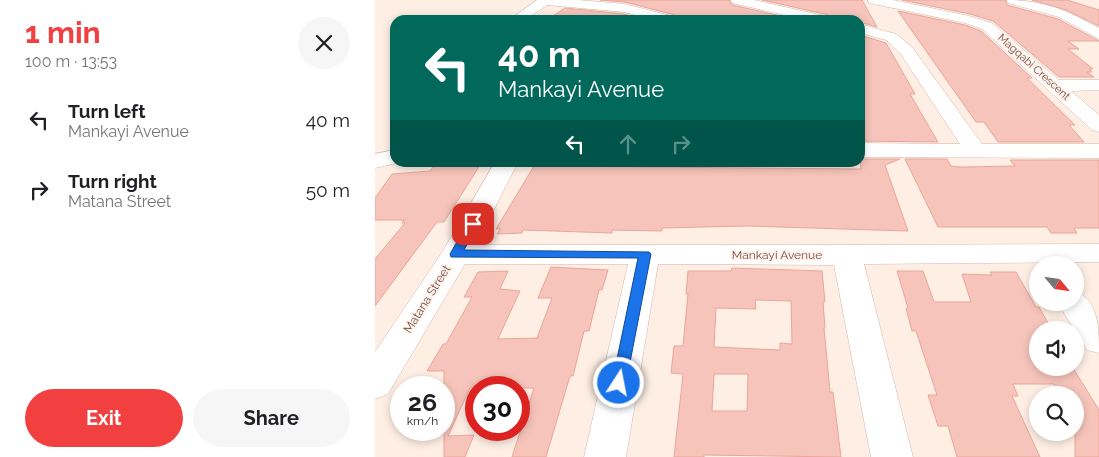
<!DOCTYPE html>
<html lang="en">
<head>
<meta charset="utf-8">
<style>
  body { margin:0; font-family:Raleway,sans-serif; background:#f6f6f6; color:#202124; height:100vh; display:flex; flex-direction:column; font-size:19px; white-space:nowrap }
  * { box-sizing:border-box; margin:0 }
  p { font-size:16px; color:#757577 }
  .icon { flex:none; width:28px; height:28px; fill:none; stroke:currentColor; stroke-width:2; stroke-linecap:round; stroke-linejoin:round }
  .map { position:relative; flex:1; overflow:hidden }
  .panel { display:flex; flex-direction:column; background:#fff; width:375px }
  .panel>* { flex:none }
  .top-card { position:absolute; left:15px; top:15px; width:475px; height:152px; border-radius:15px; box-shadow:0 2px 8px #0003; background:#00695c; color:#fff; overflow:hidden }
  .needle { width:32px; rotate:119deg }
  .buttons { position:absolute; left:654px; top:256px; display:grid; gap:10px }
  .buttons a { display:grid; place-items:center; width:55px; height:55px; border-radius:50%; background:#fff; box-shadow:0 2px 8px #0003; font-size:25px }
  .speed { position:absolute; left:15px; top:376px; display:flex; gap:10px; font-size:25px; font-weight:700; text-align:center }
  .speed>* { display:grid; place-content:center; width:65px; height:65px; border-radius:50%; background:#fff; box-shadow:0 2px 8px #0003; line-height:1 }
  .speed small { font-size:12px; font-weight:400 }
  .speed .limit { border:8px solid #d22; background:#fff; color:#111 }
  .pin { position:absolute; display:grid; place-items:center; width:42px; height:42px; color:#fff; margin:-21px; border-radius:10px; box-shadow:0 2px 8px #0006 }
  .me { position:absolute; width:55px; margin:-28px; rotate:11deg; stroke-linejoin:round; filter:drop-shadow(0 0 4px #0008) }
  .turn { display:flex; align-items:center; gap:18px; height:105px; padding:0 25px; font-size:22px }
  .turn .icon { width:65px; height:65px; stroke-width:2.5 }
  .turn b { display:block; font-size:35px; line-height:42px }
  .lanes { display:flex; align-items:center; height:48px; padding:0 25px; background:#0003; justify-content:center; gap:25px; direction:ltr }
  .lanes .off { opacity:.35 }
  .round { display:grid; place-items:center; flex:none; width:52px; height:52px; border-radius:26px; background:#f6f6f6 }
  .head { display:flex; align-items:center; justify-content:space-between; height:85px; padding:0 25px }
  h1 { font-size:30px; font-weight:700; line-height:38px; color:#f24040 }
  .button { display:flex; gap:10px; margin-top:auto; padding:10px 25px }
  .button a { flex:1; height:58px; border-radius:30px; background:#f24040; color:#fff; font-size:20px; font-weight:700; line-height:58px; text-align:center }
  .button a+a { background:#f6f6f6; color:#202124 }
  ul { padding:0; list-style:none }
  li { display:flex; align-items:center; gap:15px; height:70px; padding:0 25px }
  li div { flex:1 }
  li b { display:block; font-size:19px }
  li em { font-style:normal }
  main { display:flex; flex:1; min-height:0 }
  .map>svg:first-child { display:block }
</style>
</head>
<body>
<main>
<section class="panel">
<div class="head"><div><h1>1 min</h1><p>100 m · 13:53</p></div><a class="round"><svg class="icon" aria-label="close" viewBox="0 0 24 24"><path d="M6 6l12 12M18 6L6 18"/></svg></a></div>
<ul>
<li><svg class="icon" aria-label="left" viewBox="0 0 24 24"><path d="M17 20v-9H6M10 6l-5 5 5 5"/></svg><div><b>Turn left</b><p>Mankayi Avenue</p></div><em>40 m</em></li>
<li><svg class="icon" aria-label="right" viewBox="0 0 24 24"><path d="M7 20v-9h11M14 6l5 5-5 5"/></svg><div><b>Turn right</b><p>Matana Street</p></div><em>50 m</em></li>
</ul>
<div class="button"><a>Exit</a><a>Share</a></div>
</section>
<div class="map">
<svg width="724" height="457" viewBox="0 0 724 457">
  <rect width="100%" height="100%" fill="#feeee4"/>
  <g fill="#f6c4ba" stroke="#eaa699" fill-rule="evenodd">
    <path d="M225,0h129l3,5 66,15h-119l-4,-5 -50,-13z"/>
    <path d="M387,0h100l15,27 -17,-5v-2h-27l-4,-5z"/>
    <path d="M527,0h103l2,5 51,14 41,22h-31l11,8h-11l25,20h-4l3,3h-5l7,5h-35l-66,-56 -23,-7z"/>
    <path d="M657,0h35l32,10v16l-33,-16z"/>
    <path d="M190,8l59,6 23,6h-92l2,-1 -7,-1z"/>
    <path d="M523,11l67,14 16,6 51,47h-5l48,47h-6l15,17h-86l-14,-20h-8z"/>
    <path d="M485,35l26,8 29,51h-5l28,48 -78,-1z"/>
    <path d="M485,159h40l-15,6 23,66 -161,-5 -85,2v3l-50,-1v3l-89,-3 -1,3 -25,1 3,-5h-4l38,-63 327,3z"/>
    <path d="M530,159h42l4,7 9,1 55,-1 -5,-6h89v68h-25l3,5h-26l-4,-6h-109z"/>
    <path d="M62,162h45l-38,60h-7l-62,84v-47l30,-36h-3l2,-3h-29v-22l17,-24 38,-3z"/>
    <path d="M176,267l57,3 -6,20h-3l-10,41h-5l-11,45h-3l-24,81h-34l22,-69h-64l-22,48 26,-1 -9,22h-21v-86h-17l16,-27h3l26,-47h-8l14,-25 30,-1 -8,18 20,2 -22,48 39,-1 15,-40h-14z"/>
    <path d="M357,268l90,3 3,31h-2l2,26h-1l6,64h3l8,65 -137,-2v2h-30l9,-83 -12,-1 3,-27h9l5,-52h-2l2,-23h43zM380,300l36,1 1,43 -12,-1v7l-66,-3 2,-39 40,1zM339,374h34l-1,37h-35z"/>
    <path d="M522,271h26l11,31h37l-9,-28 30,1 -2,-3h26l20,35h3l13,23h-15v38h36l26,42v47h-24v-62h-17l-4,-11h-41l5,12h-6l28,61h-83l-9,-31h-10l-10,-31h9l-21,-64h-4l-6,-23h2z"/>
  </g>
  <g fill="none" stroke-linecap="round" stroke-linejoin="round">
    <defs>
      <g id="minor">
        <path d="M162,0h41l47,4 50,13 2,3h-23l-30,-8 -77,-7 -22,15h-16z"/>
        <path d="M356,0h23l75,17 2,3h-25l-74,-17z"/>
        <path d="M493,0h25l76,16 23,7 67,57h40v10l-28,1 28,24v17l-7,-2 -110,-101 -17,-6 -96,-20z"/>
        <path d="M632,0c36,0 60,10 92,28v11l-40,-22 -51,-14z"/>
        <path d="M485,24l36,10 16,13 70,97h117v14l-239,-1v-14l100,1 -60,-91 -14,-13 -26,-7z"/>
        <path d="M20,150v12h6l-26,6v-14z"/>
        <path d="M120,162h23l-42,83h371l252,-1v18l-235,2 49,193h-42l-37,-192 -176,-1 -32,193h-42l44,-193h-163l-77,130 -13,5v-47l68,-101z"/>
        <path d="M700,291c24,9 24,38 24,62l-12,-3 -30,-48h18z"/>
      </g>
    </defs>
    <use href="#minor" stroke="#d3b5ac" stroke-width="1"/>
    <use href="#minor" fill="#fff" fill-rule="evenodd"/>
  </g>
  <path fill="#1a73e8" stroke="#114b97" d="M98,220l5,4 -14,26 185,2 2,2 -26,134 -6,2 -5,-2 -2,-5 26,-125 -187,-1 -1,-3 17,-30z"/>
  <g text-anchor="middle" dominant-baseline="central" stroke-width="4" stroke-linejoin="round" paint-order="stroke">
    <g font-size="11" fill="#794e47" stroke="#fff4ec">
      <text transform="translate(659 67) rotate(42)">Magqabi Crescent</text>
    </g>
    <g font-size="12" fill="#794e47" stroke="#fff4ec">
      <text x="402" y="255">Mankayi Avenue</text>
      <text transform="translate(52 299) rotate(-58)">Matana Street</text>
    </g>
  </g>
</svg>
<div class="buttons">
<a><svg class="needle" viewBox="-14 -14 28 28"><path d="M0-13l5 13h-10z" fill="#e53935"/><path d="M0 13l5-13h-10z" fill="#757577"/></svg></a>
<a><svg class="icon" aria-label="sound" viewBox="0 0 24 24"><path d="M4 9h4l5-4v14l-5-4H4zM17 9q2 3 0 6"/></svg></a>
<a><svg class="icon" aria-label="search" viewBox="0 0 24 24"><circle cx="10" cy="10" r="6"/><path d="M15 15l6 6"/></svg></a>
</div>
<div class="speed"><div>26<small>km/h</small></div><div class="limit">30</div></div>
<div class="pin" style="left:98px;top:224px;background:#d93025"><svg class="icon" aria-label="arrive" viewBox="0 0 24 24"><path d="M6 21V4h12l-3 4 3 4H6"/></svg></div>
<svg class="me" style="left:244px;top:383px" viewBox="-20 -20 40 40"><circle r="17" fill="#1a73e8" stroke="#fff" stroke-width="3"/><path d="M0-11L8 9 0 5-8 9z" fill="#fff"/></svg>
<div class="top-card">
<div class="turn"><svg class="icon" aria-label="left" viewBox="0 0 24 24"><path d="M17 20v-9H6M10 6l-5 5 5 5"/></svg><div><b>40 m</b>Mankayi Avenue</div></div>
<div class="lanes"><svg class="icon" aria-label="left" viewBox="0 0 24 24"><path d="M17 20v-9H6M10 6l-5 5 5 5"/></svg><svg class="icon off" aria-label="ahead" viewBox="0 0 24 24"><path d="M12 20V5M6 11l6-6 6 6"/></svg><svg class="icon off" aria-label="right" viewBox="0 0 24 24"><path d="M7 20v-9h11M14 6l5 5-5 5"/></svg></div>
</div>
</div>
</main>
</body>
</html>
